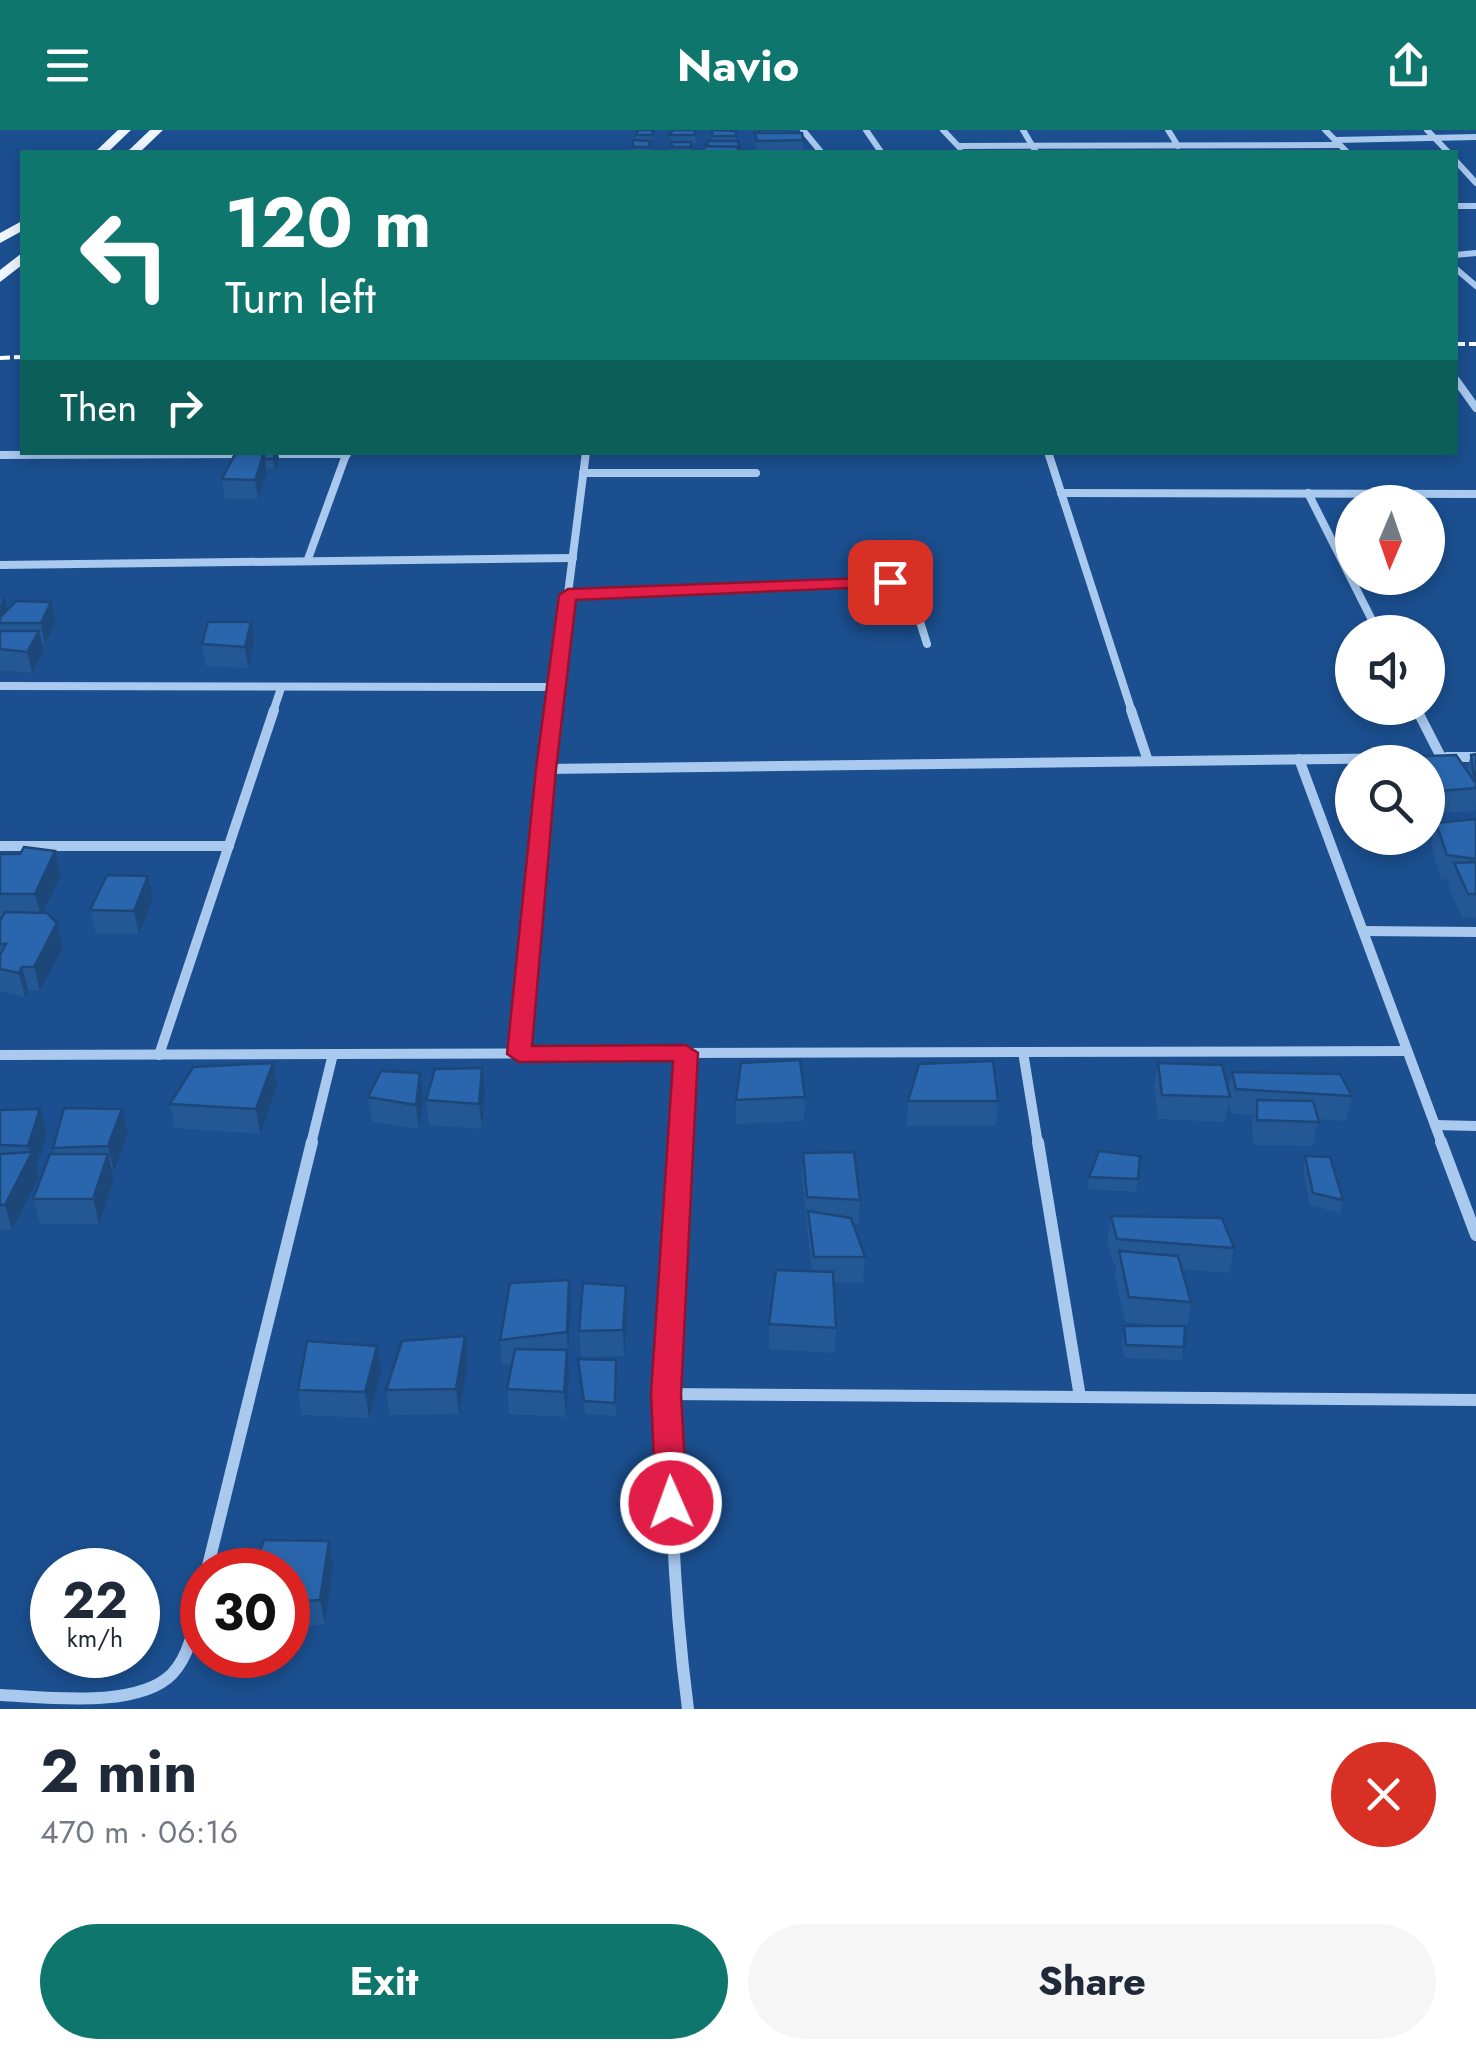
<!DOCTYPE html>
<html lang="en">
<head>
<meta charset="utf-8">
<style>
  body { margin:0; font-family:Jost,sans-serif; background:#f6f6f7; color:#1f2937; height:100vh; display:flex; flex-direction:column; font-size:38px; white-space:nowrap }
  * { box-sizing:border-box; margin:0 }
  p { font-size:32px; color:#747a83 }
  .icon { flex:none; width:55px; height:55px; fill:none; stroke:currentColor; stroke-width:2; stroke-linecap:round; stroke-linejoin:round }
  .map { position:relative; height:1579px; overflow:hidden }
  .panel { display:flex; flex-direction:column; background:#fff; flex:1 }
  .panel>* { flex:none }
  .guide { position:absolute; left:20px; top:20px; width:1438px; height:305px; border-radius:0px; box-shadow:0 5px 15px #0003; background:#0f766e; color:#fff; overflow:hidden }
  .needle { width:65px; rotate:182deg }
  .tools { position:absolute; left:1335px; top:355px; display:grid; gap:20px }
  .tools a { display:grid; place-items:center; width:110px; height:110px; border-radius:50%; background:#fff; box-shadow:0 5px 15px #0003; font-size:50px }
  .speed { position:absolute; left:30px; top:1418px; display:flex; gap:20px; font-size:50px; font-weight:700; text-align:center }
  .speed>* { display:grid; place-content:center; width:130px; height:130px; border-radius:50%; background:#fff; box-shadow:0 5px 15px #0003; line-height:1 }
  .speed small { font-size:25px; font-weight:400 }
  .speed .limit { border:15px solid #d22; background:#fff; color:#111 }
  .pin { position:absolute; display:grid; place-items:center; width:85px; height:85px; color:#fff; margin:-42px; border-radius:20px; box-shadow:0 5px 15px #0006 }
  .me { position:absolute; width:110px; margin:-55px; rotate:358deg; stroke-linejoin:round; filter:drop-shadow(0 0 8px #0008) }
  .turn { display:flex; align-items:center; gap:35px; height:210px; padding:0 40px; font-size:45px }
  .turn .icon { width:130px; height:130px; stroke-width:2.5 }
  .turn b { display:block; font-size:70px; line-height:85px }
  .then { display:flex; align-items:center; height:95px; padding:0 40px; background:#0003; gap:20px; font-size:38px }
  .round { display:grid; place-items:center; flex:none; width:105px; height:105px; border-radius:52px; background:#f6f6f7 }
  .head { display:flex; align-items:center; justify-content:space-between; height:170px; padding:0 40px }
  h1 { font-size:60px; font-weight:700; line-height:75px }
  .primary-button { display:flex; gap:20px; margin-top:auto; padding:20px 40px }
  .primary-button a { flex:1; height:115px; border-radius:60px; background:#0f766e; color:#fff; font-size:40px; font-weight:700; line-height:115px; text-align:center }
  .primary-button a+a { background:#f6f6f7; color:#1f2937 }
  header { display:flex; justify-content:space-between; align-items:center; height:130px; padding:0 40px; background:#0f766e; color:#fff; font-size:45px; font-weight:700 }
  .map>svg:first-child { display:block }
</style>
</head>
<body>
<header><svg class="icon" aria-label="menu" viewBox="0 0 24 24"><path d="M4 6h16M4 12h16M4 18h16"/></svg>Navio<svg class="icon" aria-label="share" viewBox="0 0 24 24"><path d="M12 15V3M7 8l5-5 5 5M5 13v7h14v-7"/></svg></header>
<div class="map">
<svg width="1476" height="1579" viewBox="0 0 1476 1579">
  <rect width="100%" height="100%" fill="#1b4f8f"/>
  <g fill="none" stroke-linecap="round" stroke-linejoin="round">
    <g stroke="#a9c9ee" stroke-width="6">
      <path d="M803,0l18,22"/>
      <path d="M866,0l15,22"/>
      <path d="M943,0l17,18"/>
      <path d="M1023,0l13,22"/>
      <path d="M1168,0l10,16"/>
      <path d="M1325,0l22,22"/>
      <path d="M1427,0l21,22"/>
      <path d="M1335,10l141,-3"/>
      <path d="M959,16l380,-1"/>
      <path d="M1455,30l21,23"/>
      <path d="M1455,76h21"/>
      <path d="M1455,125l21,-2"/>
      <path d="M1455,138l21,18"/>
      <path d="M1455,249l3,4"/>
    </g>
    <g stroke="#a9c9ee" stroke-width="8">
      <path d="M1456,250l20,28"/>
      <path d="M1048,322l84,260"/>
      <path d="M266,324h81"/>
      <path d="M0,325l249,-1"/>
      <path d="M583,343h173"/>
      <path d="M1061,363l415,1"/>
      <path d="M1308,363l70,139"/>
      <path d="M308,429l39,-107"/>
      <path d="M0,435l573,-7"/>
      <path d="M568,465l321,-13 20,5 18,57"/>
      <path d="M0,556l556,1"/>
      <path d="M1416,578l2,4"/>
      <path d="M273,582l8,-24"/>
      <path d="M553,582l33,-260"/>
    </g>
    <g stroke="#a9c9ee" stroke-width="10">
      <path d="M1131,580l17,51"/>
      <path d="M1417,580l24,47"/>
      <path d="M1447,627h29"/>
      <path d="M1299,629l143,385"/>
      <path d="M546,639l869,-11"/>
      <path d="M0,716h229"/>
      <path d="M1363,801l113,1"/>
      <path d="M1023,922l15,92"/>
      <path d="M519,924l34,-344"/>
      <path d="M0,925l1407,-4"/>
      <path d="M159,925l115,-345"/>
      <path d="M1435,995l41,1"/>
      <path d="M311,1014l22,-90"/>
      <path d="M680,1014l6,-91"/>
    </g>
    <g stroke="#a9c9ee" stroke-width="12">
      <path d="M680,1012c-11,190 -17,377 8,567"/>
      <path d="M1038,1012l42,255"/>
      <path d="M1441,1012l35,93"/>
      <path d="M666,1264l810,6"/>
      <path d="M207,1440l105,-428"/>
      <path d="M0,1565c46,2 138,14 172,-21 21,-22 24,-59 30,-87"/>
    </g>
    <g fill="#f0f6ff" fill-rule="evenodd">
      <path d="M118,0h13l-23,22h-13z"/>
      <path d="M150,0h13l-23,22h-13z"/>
      <path d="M22,91v10l-22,12v-10z"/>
      <path d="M22,123v12l-22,17v-12z"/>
    </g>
    <g stroke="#fff" stroke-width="4" stroke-dasharray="10 4" stroke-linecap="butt">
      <path d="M1455,214h21"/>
      <path d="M0,228l22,-1"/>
    </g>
  </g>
  <g fill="#245895">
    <path d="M653,0l-3,22h-17v-12h3v-5z"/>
    <path d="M695,0l1,13h-5v9h-19l-3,-17z"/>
    <path d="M736,1v10l3,11 -32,-6 5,-5v-5z"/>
    <path d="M755,3h32l16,7v12h-47z"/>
    <path d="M240,322h38l1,8 -4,9h-8v4l-9,26h-33l-3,-20z"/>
    <path d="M0,467l7,13 48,13 -10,22h-3l2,7 -12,21 -32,-3z"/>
    <path d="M251,492l3,21 -6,25 -42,-2 -4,-22z"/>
    <path d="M1476,624v51l-2,6 -46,3v-52h-25l1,-5 63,13 4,-15z"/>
    <path d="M1476,689v99l-14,-1 -14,-31 2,-6 -9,-1 -10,-34 5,-22z"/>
    <path d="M55,721l6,24 -18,38 14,10 6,24 -23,44 -12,-1 -3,7 -25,-6v-70l2,-4h-2v-63z"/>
    <path d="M148,746l5,23 -14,35h-43l-6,-24z"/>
    <path d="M1158,933l70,29 4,-20 120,24 -6,25 -28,-2 -5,27 -60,-1 -1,-20 2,-10 -23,-2 -2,-11 -4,20 -67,-3 -4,-32z"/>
    <path d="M482,938l3,25 -3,36 -53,-4 -3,-25z"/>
    <path d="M420,943l3,25 -4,31 -47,-7 -4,-25z"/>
    <path d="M277,957l-17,47 -85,-6 -5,-24z"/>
    <path d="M805,967l-1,24 -68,3v-24z"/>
    <path d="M908,971h90l-2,25h-89z"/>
    <path d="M0,980l47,24 -11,32 3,11 -27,53h-12z"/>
    <path d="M128,1003l-16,38 2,8 -15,45h-59l-7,-25 22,-45 -2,-6z"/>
    <path d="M803,1023l57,47 -1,24h-6l12,33 -2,25h-29l2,46 -1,25 -66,-4v-25l43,-53 -10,-93z"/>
    <path d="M1305,1026l38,44 -3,13 -30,-8 -7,-36z"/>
    <path d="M1089,1047l49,2 -2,13 -48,-3z"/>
    <path d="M1111,1086l123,32 -5,25 -48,-4 10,33 -4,25h-2l-3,33 -58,-2 -2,-19 2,-13h48l-47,-4 -10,-46 2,-12h-4l-6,-23z"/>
    <path d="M626,1156l2,25 -4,45 -43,1 -2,-26z"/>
    <path d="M571,1176l-5,111 -57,-3 -2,-25 5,-25 -10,1 -2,-25z"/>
    <path d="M465,1206l3,25 -9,53 -69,1 -4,-25z"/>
    <path d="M578,1229l39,14 -1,43 -31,-2z"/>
    <path d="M381,1241l-12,47 -67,-3 -4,-25z"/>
    <path d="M329,1411l4,26 -8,58 -37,2v-57z"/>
  </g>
  <g fill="#1d4779">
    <path d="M276,322h2l1,8 -4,9 -2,-10z"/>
    <path d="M264,323l3,20 -9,26 -3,-19z"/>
    <path d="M4,467l5,21 -9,5v-17z"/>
    <path d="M51,472l4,21 -10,22 -4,-22z"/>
    <path d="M251,492l3,21 -6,25 -3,-21z"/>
    <path d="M39,501l5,21 -12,21 -5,-21z"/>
    <path d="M55,721l6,24 -20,42 -6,-23z"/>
    <path d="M148,746l5,23 -14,35 -5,-23z"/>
    <path d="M57,793l6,24 -23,44 -6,-24z"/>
    <path d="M22,837l6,23 -3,7 -6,-24z"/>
    <path d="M273,933l4,24 -17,47 -4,-25z"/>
    <path d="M482,938l3,25 -3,36 -3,-25z"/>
    <path d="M420,943l3,25 -4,31 -3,-24z"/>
    <path d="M40,979l7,25 -11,32 3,11 -27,53 -7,-25 26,-49 -3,-10z"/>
    <path d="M122,979l6,24 -14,38 -6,-25z"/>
    <path d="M108,1024l6,25 -15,45 -6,-25z"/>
    <path d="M569,1150l2,26 -3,52 -1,-26z"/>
    <path d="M626,1156l2,25 -4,45 -1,-26z"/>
    <path d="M465,1206l3,25 -9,53 -3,-25z"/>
    <path d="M377,1216l4,25 -12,47 -4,-26z"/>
    <path d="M567,1220l2,25 -3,42 -2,-25z"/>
    <path d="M329,1411l4,26 -8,58 -5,-25z"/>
  </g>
  <g fill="#2a66ad" stroke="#1d4779" stroke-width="2.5">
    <path d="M638,0h15l-1,5h-16z"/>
    <path d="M673,0h22v5h-26z"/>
    <path d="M713,0l23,1v5h-24z"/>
    <path d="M759,0h27l1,3h-27z"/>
    <path d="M755,3h47l1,7 -46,1z"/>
    <path d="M633,10l17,1 -1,6h-16z"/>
    <path d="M708,11h30l1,6 -32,-1z"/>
    <path d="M671,12h20v5h-19z"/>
    <path d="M705,16l34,1 -2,5h-34z"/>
    <path d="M240,322h36l-3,7h-8l-1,-6 -26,1z"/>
    <path d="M264,323l-9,27 -33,-1 13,-25z"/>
    <path d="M16,471l35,1 -10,21h-41v-6z"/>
    <path d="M208,492h43l-6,25 -43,-3z"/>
    <path d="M0,501h39l-12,21 -27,-3z"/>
    <path d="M1476,624v34l-48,4v-30h-22l-2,-5 52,-2 19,27 -4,-27z"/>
    <path d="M1476,689v40l-29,-4 -11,-32z"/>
    <path d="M24,717l31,4 -20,43h-35v-40h20z"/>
    <path d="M1476,732v32h-8l-14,-31z"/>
    <path d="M107,745l41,1 -14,35 -44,-1z"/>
    <path d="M5,782l42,1 10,10 -23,44h-12l-3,6 -19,-4v-14l6,-11h-6v-23z"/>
    <path d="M800,930l5,37 -69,3 5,-37z"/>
    <path d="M993,931l5,40h-90l11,-37z"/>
    <path d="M273,933l-17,46 -86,-5 23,-37z"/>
    <path d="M1158,933l64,2 8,32 -68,-2z"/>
    <path d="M482,938l-3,36 -53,-4 9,-31z"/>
    <path d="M381,941l39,2 -4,32 -48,-8z"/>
    <path d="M1232,942l108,2 12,22 -116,-7z"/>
    <path d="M1257,970l56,1 6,21 -62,-2z"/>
    <path d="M64,978l58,1 -14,37 -55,2z"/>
    <path d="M40,979l-12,37 -28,-1v-35z"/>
    <path d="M1099,1021l41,5 -2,23 -49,-2z"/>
    <path d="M32,1022l-27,53h-5v-51z"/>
    <path d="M854,1022l6,48 -53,-3 -4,-44z"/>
    <path d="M50,1024h58l-15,45h-60z"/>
    <path d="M1305,1026l25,1 13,43 -30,-7z"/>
    <path d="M808,1081l43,7 14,39h-51z"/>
    <path d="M1111,1086l111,2 12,30 -117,-9z"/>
    <path d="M1119,1121l59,5 13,46 -62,-5z"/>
    <path d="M776,1140l57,2 3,56 -67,-4z"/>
    <path d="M569,1150l-2,52 -67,8 10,-57z"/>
    <path d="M583,1153l43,3 -3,44 -44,1z"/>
    <path d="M1124,1196h61l-1,21 -58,-2z"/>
    <path d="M465,1206l-9,53 -70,1 16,-49z"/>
    <path d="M307,1211l70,5 -12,46 -67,-2z"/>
    <path d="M515,1219l52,1 -3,42 -57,-3z"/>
    <path d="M578,1229l38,1 -1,43 -31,-2z"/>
    <path d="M264,1410l65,1 -9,59 -32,2v-32h-35z"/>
  </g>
  <path fill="#e11d48" stroke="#92132f" stroke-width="2.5" d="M890,447l6,1v8l-320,14 -20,169 -24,277 154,-1 12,8 -17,341 6,109 -5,9 -11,4 -11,-4 -4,-9 -5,-109 22,-333 -154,1 -12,-8 29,-285 23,-174 9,-6z"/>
</svg>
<div class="tools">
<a><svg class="needle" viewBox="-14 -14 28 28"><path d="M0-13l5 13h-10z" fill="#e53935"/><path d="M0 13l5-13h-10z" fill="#747a83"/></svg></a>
<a><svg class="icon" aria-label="sound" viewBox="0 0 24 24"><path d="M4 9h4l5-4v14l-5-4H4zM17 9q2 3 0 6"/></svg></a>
<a><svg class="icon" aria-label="search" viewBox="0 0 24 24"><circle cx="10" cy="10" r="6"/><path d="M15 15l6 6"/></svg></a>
</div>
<div class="speed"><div>22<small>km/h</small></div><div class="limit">30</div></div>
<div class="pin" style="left:890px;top:452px;background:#d93025"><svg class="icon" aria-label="arrive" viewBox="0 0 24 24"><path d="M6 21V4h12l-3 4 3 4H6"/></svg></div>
<svg class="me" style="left:671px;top:1373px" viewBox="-20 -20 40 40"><circle r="17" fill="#e11d48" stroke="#fff" stroke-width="3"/><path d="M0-11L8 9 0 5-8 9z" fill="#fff"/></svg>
<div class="guide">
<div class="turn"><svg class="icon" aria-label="left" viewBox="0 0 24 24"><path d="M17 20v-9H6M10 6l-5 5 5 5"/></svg><div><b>120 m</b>Turn left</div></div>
<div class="then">Then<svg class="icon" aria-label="right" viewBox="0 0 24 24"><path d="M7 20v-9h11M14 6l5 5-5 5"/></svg></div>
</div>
</div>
<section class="panel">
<div class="head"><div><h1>2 min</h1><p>470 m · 06:16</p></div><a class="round" style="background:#d93025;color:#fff"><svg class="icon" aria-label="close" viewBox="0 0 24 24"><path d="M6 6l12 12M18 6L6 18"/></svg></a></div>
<div class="primary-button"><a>Exit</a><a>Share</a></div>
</section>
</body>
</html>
